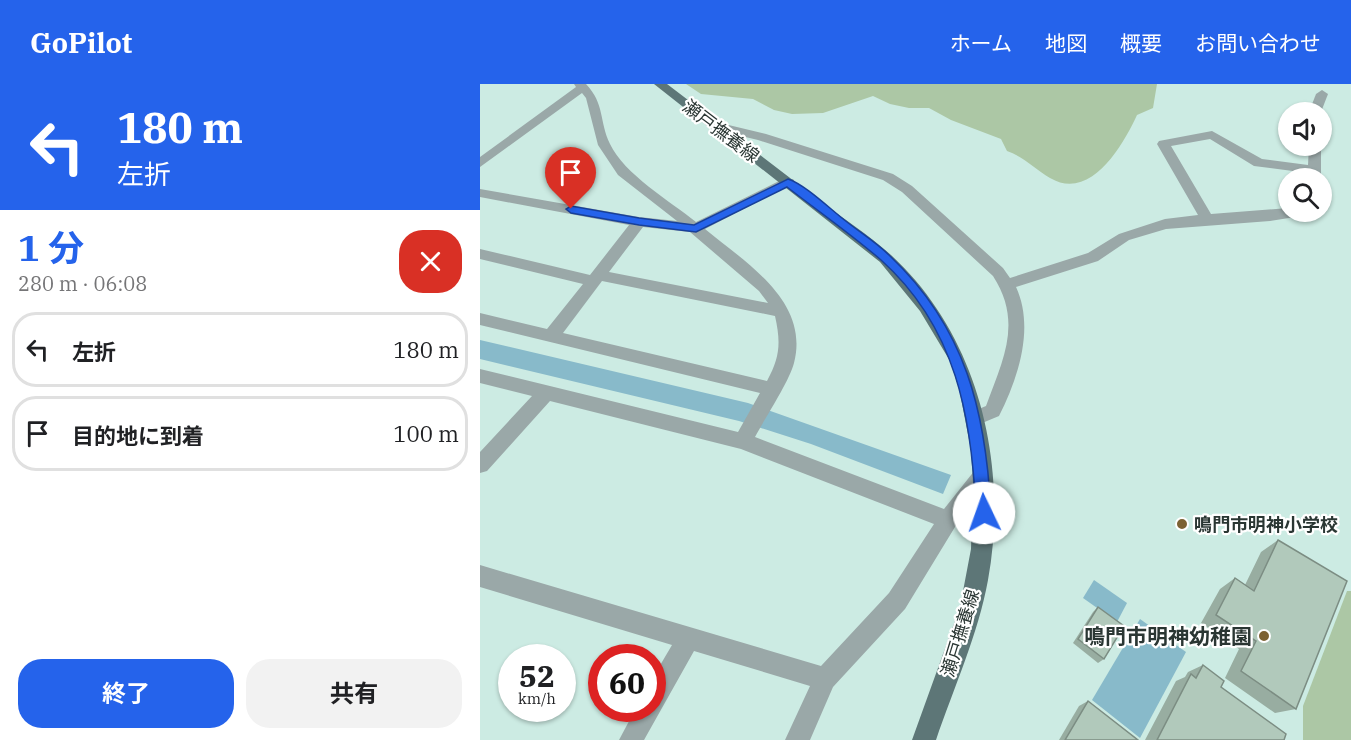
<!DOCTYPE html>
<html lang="ja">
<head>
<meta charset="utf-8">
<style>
  body { margin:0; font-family:"IBM Plex Serif","Noto Sans JP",serif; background:#f2f2f2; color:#202124; height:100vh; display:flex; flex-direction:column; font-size:22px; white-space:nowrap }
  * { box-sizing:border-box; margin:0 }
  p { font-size:20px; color:#757577 }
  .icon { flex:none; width:33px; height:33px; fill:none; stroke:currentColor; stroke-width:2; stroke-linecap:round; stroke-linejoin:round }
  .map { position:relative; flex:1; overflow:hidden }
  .sheet { display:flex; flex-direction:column; background:#fff; width:480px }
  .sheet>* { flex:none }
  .top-card { background:#2563eb; color:#fff; overflow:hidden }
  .controls { position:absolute; left:798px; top:18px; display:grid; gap:12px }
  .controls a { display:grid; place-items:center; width:54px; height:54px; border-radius:50%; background:#fff; box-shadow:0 2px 4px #0004; font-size:30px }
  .speed { position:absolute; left:18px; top:560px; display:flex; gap:12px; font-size:30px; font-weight:700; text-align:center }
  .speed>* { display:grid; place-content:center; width:78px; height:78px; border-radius:50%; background:#fff; box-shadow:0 2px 4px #0004; line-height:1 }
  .speed small { font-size:15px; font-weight:400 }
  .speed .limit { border:9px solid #d22; background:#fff; color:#111 }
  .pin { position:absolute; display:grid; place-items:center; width:51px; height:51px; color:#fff; margin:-62px -26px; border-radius:50% 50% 50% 0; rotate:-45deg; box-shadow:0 0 6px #0007 }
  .pin .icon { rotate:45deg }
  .me { position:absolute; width:66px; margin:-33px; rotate:357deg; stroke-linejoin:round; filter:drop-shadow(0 0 4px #0008) }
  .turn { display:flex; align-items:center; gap:21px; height:126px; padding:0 18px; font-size:27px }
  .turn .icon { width:78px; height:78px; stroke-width:2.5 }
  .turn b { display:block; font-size:42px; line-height:51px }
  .round { display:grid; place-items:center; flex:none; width:63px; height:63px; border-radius:24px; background:#f2f2f2 }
  .headline { display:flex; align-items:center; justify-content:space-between; height:102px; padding:0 18px }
  h1 { font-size:36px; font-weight:700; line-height:45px; color:#2563eb }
  .primary-button { display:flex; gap:12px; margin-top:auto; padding:12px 18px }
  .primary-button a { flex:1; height:69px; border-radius:24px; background:#2563eb; color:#fff; font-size:24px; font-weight:700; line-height:69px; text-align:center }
  .primary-button a+a { background:#f2f2f2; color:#202124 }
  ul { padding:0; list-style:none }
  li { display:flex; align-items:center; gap:18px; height:75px; margin:0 12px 9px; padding:0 6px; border:3px solid #e0e0e0; border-radius:24px }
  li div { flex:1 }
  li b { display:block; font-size:22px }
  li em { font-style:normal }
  header { display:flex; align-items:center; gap:36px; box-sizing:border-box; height:84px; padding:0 30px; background:#2563eb; color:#fff }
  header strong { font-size:28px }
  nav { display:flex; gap:33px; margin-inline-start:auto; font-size:21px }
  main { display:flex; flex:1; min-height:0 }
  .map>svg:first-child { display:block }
</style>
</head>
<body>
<header>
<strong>GoPilot</strong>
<nav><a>ホーム</a><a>地図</a><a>概要</a><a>お問い合わせ</a></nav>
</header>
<main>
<section class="sheet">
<div class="top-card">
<div class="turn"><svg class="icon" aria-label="left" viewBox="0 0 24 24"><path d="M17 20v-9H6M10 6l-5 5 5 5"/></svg><div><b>180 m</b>左折</div></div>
</div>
<div class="headline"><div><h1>1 分</h1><p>280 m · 06:08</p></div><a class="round" style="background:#d93025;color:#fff"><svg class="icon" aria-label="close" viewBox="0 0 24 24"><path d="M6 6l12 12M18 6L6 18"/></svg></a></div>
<ul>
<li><svg class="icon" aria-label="left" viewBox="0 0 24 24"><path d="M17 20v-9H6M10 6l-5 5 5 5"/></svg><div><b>左折</b></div><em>180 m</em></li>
<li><svg class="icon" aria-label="arrive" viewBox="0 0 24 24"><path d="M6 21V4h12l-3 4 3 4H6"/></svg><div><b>目的地に到着</b></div><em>100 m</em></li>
</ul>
<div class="primary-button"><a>終了</a><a>共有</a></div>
</section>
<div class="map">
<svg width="871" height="656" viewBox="0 0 871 656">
  <rect width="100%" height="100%" fill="#ccebe3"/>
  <g fill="#acc7a5">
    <path d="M206,0h471l-4,24 -16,7c-14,30 -46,87 -87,63 -15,-9 -26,-21 -43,-27l-6,-12 -50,-19 -22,-12h-20l-19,-4 -17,-8 -50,17 -31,1 -18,-4 -21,-11 -52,-5z"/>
    <path d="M867,507h4v149h-48v-34z"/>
  </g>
  <g fill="#88baca">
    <path d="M0,256l268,63 203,72 -8,19 -132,-50 -72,-23 -259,-62z"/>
    <path d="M614,496l33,23 -10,19 -34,-24z"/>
    <path d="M660,535l46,33 -46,86 -48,-38z"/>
  </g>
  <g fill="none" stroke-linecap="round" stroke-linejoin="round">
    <g fill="#9aa8a8" fill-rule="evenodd">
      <path d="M94,0h12c19,20 13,37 24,60 14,30 60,57 86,78l87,-43h10l2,3 -90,47c41,34 105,72 89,134 -5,19 -29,55 -39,74l189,72 31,-39 7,-3 7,3 3,6 -37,51 -50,82 -72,78 -23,53h-25l25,-54 -116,-35 -50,89h-25l17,-32h16v-29l20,-34 -192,-58v-22l341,101 68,-73 45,-69 -193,-75 -191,-48 -63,70 -7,2v-21l52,-56 -52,-13v-14l258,63 22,-39 -280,-68v-12l67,16 36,-45 -103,-25v-10l110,26 39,-50 -149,-28v-8l159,28 38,4 -59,-46 -20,-30 -12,-47 -4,-5 -102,74v-10l96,-70zM163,143l47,5 69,59 9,12 -159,-31zM122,197l173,35c6,27 5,41 -8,65l-204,-48z"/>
      <path d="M842,6l6,4 -7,18h-12l7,-18z"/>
      <path d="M236,38l50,12 127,40 19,12 91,82 7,10 78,-25 31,-19 46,-15 33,-4 -41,-71 2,-3 53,-10 50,28 46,6 1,-19h12v32h-13v-5l-54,-7 -44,-27 -39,7 40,68 77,-6v4h14l-7,5 -25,4 -104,8 -37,11 -31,21 -82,26c19,41 2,91 -17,129l-24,10 -6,-3 -3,-5 3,-5 17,-7c17,-46 37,-84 7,-130l-91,-84 -19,-12 -125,-40 -46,-11 -2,-3z"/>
    </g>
    <path fill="#5d7677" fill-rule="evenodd" d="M174,0h13c51,39 101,77 152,116 23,18 50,35 72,55 88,81 118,210 97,325 -10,55 -34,107 -52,160h-24l48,-133 11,-58 2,-66 -2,-33 -12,-62 -9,-27 -30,-50 -40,-49z"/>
  </g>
  <g fill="#98ada1">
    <path d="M798,456l18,169 -21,4 -50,-35 14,-29 -38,-26 19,-34 15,-11 10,7 16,-33z"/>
    <path d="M618,523l6,52 -6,4 -25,-20 20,-31z"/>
    <path d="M723,581l18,22 63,53h-139l31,-59 9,-4 3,-5z"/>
    <path d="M608,617l49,39h-78l20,-34z"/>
  </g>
  <g fill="#b1c9bb" stroke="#7c8d83" stroke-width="1.5">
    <path d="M798,456l69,41 -51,128 -55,-38 15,-30 -40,-26 19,-37 19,13z"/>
    <path d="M618,523l26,19 -20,33 -26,-20z"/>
    <path d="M723,581l21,16 -3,6 65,47 -2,6h-127l34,-66 5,4z"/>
    <path d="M608,617l50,39h-73z"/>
  </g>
  <path fill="#2563eb" stroke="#184099" stroke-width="1.5" d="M308,95c18,6 43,31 59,43 14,11 30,21 43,34 76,72 96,156 101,257l-2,5 -5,2 -6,-2 -2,-5c-4,-96 -20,-186 -95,-253 -30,-26 -63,-49 -94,-73l-91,45 -57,-7 -68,-12 -5,-4 5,-3 68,12 55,7z"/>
  <g fill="#7c6233" stroke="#fff" stroke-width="2">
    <circle cx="702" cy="440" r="6"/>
    <circle cx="784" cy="552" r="6"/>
  </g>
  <g text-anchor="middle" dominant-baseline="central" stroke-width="4.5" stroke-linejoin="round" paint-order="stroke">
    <g font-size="18" fill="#2a3633" stroke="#fff">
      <text transform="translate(241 47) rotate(37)">瀬戸撫養線</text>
      <text transform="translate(480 549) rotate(-73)">瀬戸撫養線</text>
    </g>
    <g font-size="18" font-weight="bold" fill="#2a3633" stroke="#fff" text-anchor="start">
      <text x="714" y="440">鳴門市明神小学校</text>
    </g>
    <g font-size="21" font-weight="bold" fill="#2a3633" stroke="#fff" text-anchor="end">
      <text x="772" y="552">鳴門市明神幼稚園</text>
    </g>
  </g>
</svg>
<div class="controls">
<a><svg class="icon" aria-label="sound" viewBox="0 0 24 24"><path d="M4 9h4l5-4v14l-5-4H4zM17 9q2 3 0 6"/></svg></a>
<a><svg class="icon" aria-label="search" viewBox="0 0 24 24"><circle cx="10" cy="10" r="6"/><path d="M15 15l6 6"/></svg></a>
</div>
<div class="speed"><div>52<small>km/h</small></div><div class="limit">60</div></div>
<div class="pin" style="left:91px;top:125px;background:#d93025"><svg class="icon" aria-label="arrive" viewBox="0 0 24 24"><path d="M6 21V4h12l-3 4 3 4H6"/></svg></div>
<svg class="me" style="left:504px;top:429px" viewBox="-20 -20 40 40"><circle r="19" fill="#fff"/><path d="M0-13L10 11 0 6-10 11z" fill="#2563eb"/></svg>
</div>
</main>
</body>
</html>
